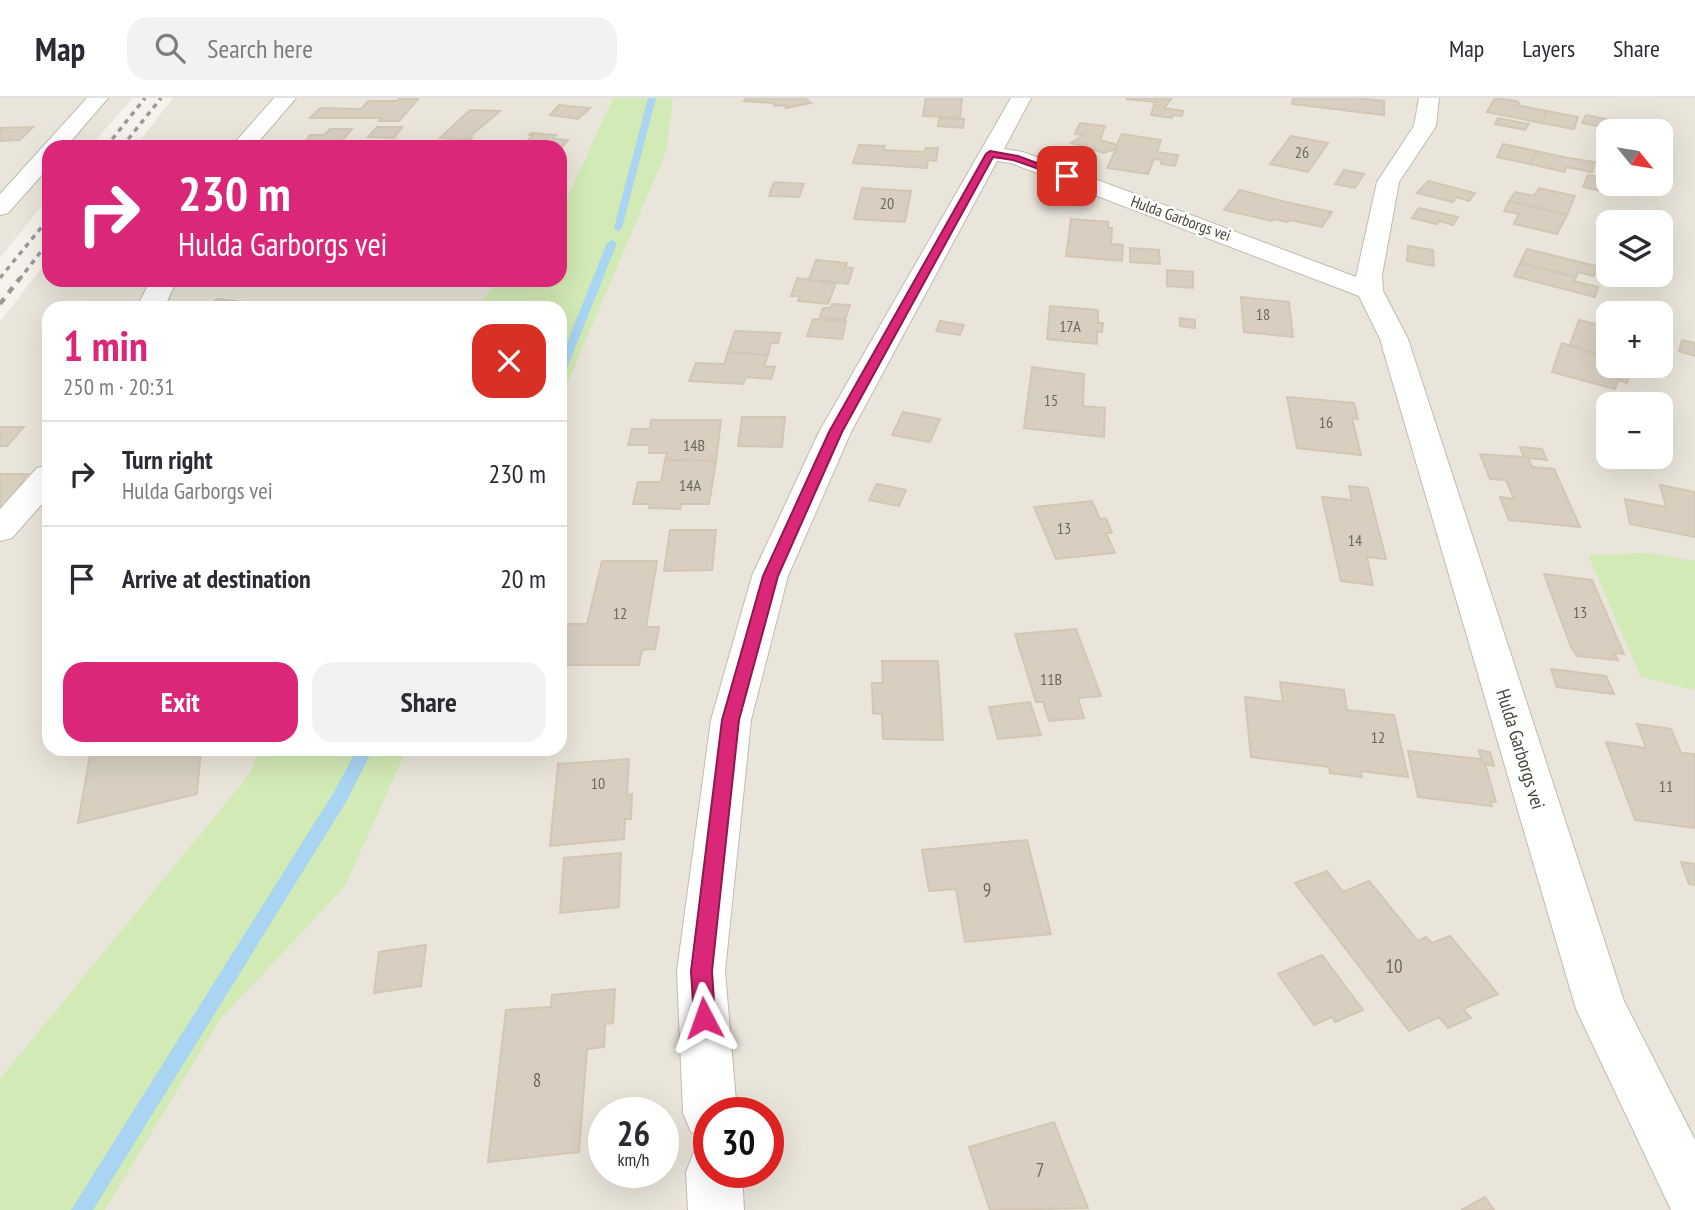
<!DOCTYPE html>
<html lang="en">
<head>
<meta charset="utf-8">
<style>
  body { margin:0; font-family:"PT Sans Narrow",sans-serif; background:#f2f2f3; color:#2b2b33; height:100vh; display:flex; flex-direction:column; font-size:26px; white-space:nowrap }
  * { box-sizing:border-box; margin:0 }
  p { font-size:23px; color:#7c7c81 }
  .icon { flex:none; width:38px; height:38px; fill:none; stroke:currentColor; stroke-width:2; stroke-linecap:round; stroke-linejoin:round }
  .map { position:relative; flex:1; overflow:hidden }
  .panel { position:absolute; left:42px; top:203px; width:525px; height:455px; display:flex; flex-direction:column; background:#fff; border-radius:21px; box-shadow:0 7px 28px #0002 }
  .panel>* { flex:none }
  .top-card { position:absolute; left:42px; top:42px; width:525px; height:147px; border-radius:21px; box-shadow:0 7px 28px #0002; background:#db2777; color:#fff; overflow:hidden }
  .needle { width:46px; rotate:120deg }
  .buttons { position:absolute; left:1596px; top:21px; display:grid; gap:14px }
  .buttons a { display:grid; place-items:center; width:77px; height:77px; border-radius:14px; background:#fff; box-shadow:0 7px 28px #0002; font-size:35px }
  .speed { position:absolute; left:588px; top:999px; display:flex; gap:14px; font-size:35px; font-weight:700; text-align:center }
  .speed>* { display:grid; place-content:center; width:91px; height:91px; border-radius:50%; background:#fff; box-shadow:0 7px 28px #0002; line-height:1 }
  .speed small { font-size:18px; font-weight:400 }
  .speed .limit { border:10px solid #d22; background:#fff; color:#111 }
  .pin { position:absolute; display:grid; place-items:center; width:60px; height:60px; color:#fff; margin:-30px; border-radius:14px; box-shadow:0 4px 10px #0006 }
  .me { position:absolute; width:77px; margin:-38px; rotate:356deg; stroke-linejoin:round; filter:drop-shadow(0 0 5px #0008) }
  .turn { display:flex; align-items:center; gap:24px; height:147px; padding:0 21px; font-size:32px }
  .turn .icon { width:91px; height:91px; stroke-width:2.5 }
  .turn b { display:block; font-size:49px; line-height:60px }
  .round { display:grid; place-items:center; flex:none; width:74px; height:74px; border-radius:21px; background:#f2f2f3 }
  .summary { display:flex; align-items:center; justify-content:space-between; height:119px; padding:0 21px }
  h1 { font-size:42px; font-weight:700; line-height:52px; color:#db2777 }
  .action { display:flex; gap:14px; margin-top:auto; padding:14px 21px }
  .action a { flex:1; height:80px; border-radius:21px; background:#db2777; color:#fff; font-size:28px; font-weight:700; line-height:80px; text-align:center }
  .action a+a { background:#f2f2f3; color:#2b2b33 }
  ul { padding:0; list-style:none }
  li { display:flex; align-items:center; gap:21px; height:105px; padding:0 21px; border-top:2px solid #e1e1e2 }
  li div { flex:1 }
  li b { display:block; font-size:26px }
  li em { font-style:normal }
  header { display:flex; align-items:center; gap:42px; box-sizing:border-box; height:98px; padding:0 35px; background:#fff; border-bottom:2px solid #e1e1e2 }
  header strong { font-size:33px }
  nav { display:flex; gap:38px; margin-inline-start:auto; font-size:24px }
  .search { width:490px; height:63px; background:#f2f2f3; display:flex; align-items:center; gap:18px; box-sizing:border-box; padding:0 24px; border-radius:21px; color:#7c7c81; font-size:26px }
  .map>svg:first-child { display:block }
</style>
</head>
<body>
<header>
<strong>Map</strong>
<div class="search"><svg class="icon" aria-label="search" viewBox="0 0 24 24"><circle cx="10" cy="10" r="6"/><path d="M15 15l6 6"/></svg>Search here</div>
<nav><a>Map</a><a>Layers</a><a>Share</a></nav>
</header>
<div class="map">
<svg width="1695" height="1112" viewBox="0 0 1695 1112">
  <rect width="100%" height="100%" fill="#f6f3ec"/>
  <g fill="#eae5da" fill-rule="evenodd">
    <path d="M0,0h132l-42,49h-41v50l-49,61z"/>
    <path d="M173,0h1522v1112h-1695v-888l49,-64v22h511v-133h-425zM1608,33h53v53h-53zM1608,124h53v53h-53zM49,210h511v441h-511zM1608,215h53v53h-53zM1608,306h53v53h-53zM604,1015h59v59h-59zM709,1015h59v59h-59z"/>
  </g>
  <g fill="#d2eab5">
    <path d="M613,0h60l-7,54 -106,249v-93h-83l21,-28h62v-76l11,-14z"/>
    <path d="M1650,455l45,8v129l-54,-13 -53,-122z"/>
    <path d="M260,651h147l-62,137 -126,135 -114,189h-105v-131l248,-303z"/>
  </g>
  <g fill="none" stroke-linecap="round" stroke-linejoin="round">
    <g fill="#a9d4f2" fill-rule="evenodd">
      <path d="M648,0h8l-34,130 -4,3 -4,-3z"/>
      <path d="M612,142l5,3 -52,130 -5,3v-16l47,-117z"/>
      <path d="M357,651h16l-27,53 -253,408h-22l263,-418z"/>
    </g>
  </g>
  <g fill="#d8cfc1" stroke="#d3c7b4" stroke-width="2">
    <path d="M746,0h59l6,5 -25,5 -1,-3 -11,1 -1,-3 -29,-2z"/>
    <path d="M926,0h36l-2,19 -37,-1z"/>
    <path d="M1172,0l-8,10 19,3 -1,5 -9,-1 -1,3 -21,-3 4,-13 -29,-3z"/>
    <path d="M1293,0h63l28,3v14l-92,-11z"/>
    <path d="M1495,0l21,3 3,2 -2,2 30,6 -5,12 -55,-11z"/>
    <path d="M399,1h19l-19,22h-20l3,-3h-72l10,-10 41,1 7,-8h29z"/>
    <path d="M559,7l31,3 -12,11 -28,-4z"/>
    <path d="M470,12l30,1 -32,27h4l-2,2 -30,-2z"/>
    <path d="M1547,13l31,6 -4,12 -32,-6z"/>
    <path d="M1586,17l25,5 -3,8 -26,-5z"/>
    <path d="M939,20l25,1 -1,9 -25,-2z"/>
    <path d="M1498,20l31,6 -4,6 -30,-6z"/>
    <path d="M1080,25l25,3 -5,14 17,5 5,-11 39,6 -4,12 21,3 -3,11 -14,-2 1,-4 -8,-1 -6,15 -41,-6 9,-19 -12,4 -33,-10 12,-8 -8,-1z"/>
    <path d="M33,29l-13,13 -20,1v-13z"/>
    <path d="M377,29h25l-8,11 -26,-1z"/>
    <path d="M330,31h22l-16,18h-34l8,-12h14z"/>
    <path d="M531,35l25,2 -3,4 15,1 -8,9v-2l-38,-1 11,-11h-4z"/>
    <path d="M1291,38l37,7 -20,29 -38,-8z"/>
    <path d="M1503,46l33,7 -6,13 -33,-7z"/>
    <path d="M859,47l26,1 -1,4 40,2 2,-4h12l-2,13 -8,-1 -1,8 -74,-5z"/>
    <path d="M1536,53l32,7 27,4 -3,10 -26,-5 -1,5 -35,-8z"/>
    <path d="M1344,72l20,4 -9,14 -20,-4z"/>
    <path d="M1588,77l20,4v5h17l-4,11 -38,-8z"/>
    <path d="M1428,83l47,12 -6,8 -12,-4 -4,5 -36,-9z"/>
    <path d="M774,84l30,2 -5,13 -30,-1z"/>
    <path d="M862,90l49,3 -6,31 -51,-3z"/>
    <path d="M1539,90l36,8 -8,19 -58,-14 6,-9 19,4z"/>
    <path d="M1240,92l46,12 46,10 -10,15 -32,-7 -3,2 -14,-3 -1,2 -48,-11z"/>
    <path d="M1509,103l58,14 -10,19 -43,-10 5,-10 -15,-3z"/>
    <path d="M1419,110l39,9 -5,8 -14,-4 -2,3 -25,-6z"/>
    <path d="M1071,121l37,3v6h4l-1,16 12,1 -1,16 -56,-5z"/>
    <path d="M1408,148l25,4 1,16 -27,-5z"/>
    <path d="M1130,150l29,2 1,14 -30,-2z"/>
    <path d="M1527,151l77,19 -2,5 -6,-1 -2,4 -16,-4 -2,5 -56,-14z"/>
    <path d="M816,162l31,3 -2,4 8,1 -5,16 -39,-5z"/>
    <path d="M1520,165l56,14 -2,4 24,6 -3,10 -81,-21z"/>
    <path d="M1167,172l26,2v16l-26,-2z"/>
    <path d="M797,180l39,5 -8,21 -30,-3 2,-5h-9z"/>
    <path d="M1241,199l48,5 4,35 -49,-5z"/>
    <path d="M217,201l49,6 -4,3h-56z"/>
    <path d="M832,206l18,1 -5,15 -25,-3 3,-9h7z"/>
    <path d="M1050,208l48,4v13h5l-1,9 -5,-1v13l-50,-5z"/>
    <path d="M1180,220l15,2v8l-15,-2z"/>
    <path d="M813,221l33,2 -4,18 -35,-3z"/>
    <path d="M1579,222l29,7v31l-38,-13z"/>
    <path d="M940,223l24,4 -4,10 -24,-4z"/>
    <path d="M735,233l45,2 -2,10h-7l-3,12 -40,-3z"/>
    <path d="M1682,242l13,3v13l-16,-5z"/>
    <path d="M1562,245l46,15v8h24l-5,17 -9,-3 -3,9 -63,-17z"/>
    <path d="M728,254l40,3 -4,11 11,1 -4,12 -25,-2 -3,7 -54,-3 7,-18 28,1z"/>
    <path d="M1032,269l52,7 -1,32 22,2 -1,29 -80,-9z"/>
    <path d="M1287,299l67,6 4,16 -6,-1 9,37 -64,-7z"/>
    <path d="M903,314l37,7 -10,23 -38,-7z"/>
    <path d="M742,319h43l-3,30 -44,-1z"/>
    <path d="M651,322h70l-5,41 -51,-1 2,-7h-18l1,-8h-22l4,-16h18z"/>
    <path d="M0,329h24l-17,19h-7z"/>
    <path d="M1520,349l22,2 5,11 -19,-2 4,9 22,2 26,58 -71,-7 -9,-23 14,2 -8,-19 -16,-1 -10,-25 44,3z"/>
    <path d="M665,362l51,1 -7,43h-28l-1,5 -31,-1 1,-4h-17l5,-22h23z"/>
    <path d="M0,376h28l-12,16 6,-1 -22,20z"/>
    <path d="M877,386l29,6 -7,16 -30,-6z"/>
    <path d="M1660,387l35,7v45l-65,-13 -5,-25 41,8z"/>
    <path d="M1349,388l19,2 18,71 -19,-2 6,28 -32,-4 -19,-84 30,3z"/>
    <path d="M1092,403l8,18 6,-1 6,15h-6l9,20 -59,6 -22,-52z"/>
    <path d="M670,432h46l-4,40 -48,1z"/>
    <path d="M602,463h55l-11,66h13l-4,22 -13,1 -3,15h-79l2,-41h25z"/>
    <path d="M1544,476l48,6 32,74 -10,-1 4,7 -41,-4 -6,-9z"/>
    <path d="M1076,531l25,67 -23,2 6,20 -35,3 -6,-19h-7l-21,-68z"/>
    <path d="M882,563h56l5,79 -60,-1 -1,-25 -9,-1 -1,-30h11z"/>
    <path d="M1551,571l55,7 8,18 -57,-7z"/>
    <path d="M1280,584l64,8 3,20 47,5 14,62 -47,-6 1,6 -32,-4 -1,-6 -78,-10 -6,-60 38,5z"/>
    <path d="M1030,604l11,33 -43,4 -9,-32z"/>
    <path d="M1637,626l34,5 10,24 14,1v74l-60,-8 -29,-78 40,6z"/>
    <path d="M91,651h110l-4,45 -119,29z"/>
    <path d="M1479,652l11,2 4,14 -9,-2 11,38h-5l1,4 -74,-9 -10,-46 71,8 3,3z"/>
    <path d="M629,661l-2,36 5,-1 -1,25h-6l-1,20 -74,7 8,-82z"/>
    <path d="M1027,742l24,94 -86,8 -9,-53 -27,2 -7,-41z"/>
    <path d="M621,755l-2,54 -59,6 4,-55z"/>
    <path d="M1681,764l14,2v21l-6,-1z"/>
    <path d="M1327,773l16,21 26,-11 49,60 8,-4 6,6 18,-7 48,58 -35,15 8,9 -23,10 -9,-11 -30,14 -114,-148z"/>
    <path d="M426,847l-5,41 -47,7 5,-41z"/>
    <path d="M1322,857l41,55 -28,12 -3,-5 -18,8 -36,-51z"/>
    <path d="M615,891l-2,34 -8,1 -1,23 -17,2 -8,103 -91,10 18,-152 45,-3 1,-12z"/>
    <path d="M1054,1024l34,86 -98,2 -21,-63z"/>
    <path d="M1485,1099l9,13h-33z"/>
  </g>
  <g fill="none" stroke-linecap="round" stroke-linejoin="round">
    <defs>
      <g id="street">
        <path d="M87,0h21l-42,49h-17v20l-41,46 -8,2v-21z"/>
        <path d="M274,0h22l-42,49h-23z"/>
        <path d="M1011,0h20l-27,51 19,3 333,125 21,-95 37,-56 5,-28h20l-3,28 -37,56 -17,93 1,16 25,48 216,662 71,139v70h-24l-95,-201 -196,-670 -21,-43 -348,-133 -14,-2 -146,271 -63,144 -37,144 -26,251 12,142h-28v26l-18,-7 -8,-19 -6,-142 34,-251 41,-144 67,-144z"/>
        <path d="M151,182h26l-13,28h-28z"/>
        <path d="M49,367v31l-37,42 -12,3v-32l37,-41z"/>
        <path d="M709,1048v26h33l2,38h-56l-2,-38 8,-20z"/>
      </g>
    </defs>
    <use href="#street" stroke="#c2bbae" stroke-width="2"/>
    <use href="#street" fill="#fff" fill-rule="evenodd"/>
    <g stroke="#9a9a9a" stroke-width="3.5" stroke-dasharray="5 5" stroke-linecap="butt">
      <path d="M106,49l39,-49"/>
      <path d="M122,49l39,-49"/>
      <path d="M0,180l49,-60"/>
      <path d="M19,182l30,-39"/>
    </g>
    <path stroke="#9a9a9a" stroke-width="4.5" stroke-dasharray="7 7" stroke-linecap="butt" d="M0,206l20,-26"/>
  </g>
  <path fill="#db2777" stroke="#8e194d" stroke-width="2" d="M990,53l28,5 54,20 -5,3 -54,-19 -20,-3 -151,275 -64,144 -39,144 -27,251 3,47 -3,8 -8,3 -7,-3 -3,-8 -3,-47 31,-251 41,-144 66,-144 157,-278z"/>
  <g text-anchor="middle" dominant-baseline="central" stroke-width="5" stroke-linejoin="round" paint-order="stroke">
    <g font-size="16" fill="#6e675b">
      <text x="1302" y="54">26</text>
      <text x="887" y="105">20</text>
      <text x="1263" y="216">18</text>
      <text x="1070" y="228">17A</text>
      <text x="1051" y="302">15</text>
      <text x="1326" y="324">16</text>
      <text x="694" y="347">14B</text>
      <text x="690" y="387">14A</text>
      <text x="1064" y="430">13</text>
      <text x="1355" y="442">14</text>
      <text x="1580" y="514">13</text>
      <text x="620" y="515">12</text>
      <text x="1051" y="581">11B</text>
      <text x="1378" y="639">12</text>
      <text x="598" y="685">10</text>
      <text x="1666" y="688">11</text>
    </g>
    <g font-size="16" fill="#4b4439" stroke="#fff">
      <text transform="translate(1181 120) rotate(20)">Hulda Garborgs vei</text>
    </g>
    <g font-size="19" fill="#4b4439" stroke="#fff">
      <text transform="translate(1521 651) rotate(73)">Hulda Garborgs vei</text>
    </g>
    <g font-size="19" fill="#6e675b">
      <text x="987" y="792">9</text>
      <text x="1394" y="868">10</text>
      <text x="537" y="982">8</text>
      <text x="1040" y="1072">7</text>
    </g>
  </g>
</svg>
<div class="buttons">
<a><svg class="needle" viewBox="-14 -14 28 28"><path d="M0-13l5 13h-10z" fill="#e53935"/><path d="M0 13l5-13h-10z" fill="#7c7c81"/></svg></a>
<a><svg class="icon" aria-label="layers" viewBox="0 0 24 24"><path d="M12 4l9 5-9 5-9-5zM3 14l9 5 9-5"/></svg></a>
<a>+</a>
<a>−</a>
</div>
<div class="speed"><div>26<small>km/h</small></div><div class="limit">30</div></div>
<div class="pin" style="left:1067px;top:78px;background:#d93025"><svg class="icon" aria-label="arrive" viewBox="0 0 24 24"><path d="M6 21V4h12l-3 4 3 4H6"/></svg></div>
<svg class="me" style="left:704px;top:920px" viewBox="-20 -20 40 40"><path d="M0-17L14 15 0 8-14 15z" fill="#db2777" stroke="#fff" stroke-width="4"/></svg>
<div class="top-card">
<div class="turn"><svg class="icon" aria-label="right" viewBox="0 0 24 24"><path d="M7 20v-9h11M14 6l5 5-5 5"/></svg><div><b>230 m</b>Hulda Garborgs vei</div></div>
</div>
<section class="panel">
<div class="summary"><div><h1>1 min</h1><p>250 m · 20:31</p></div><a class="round" style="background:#d93025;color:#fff"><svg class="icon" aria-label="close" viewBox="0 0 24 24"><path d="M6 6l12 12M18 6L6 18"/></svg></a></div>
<ul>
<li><svg class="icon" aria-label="right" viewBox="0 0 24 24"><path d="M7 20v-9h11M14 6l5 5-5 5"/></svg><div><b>Turn right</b><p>Hulda Garborgs vei</p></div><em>230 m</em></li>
<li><svg class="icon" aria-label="arrive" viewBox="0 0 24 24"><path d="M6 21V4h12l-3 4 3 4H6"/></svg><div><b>Arrive at destination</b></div><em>20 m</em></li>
</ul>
<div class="action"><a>Exit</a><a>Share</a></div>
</section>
</div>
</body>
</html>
